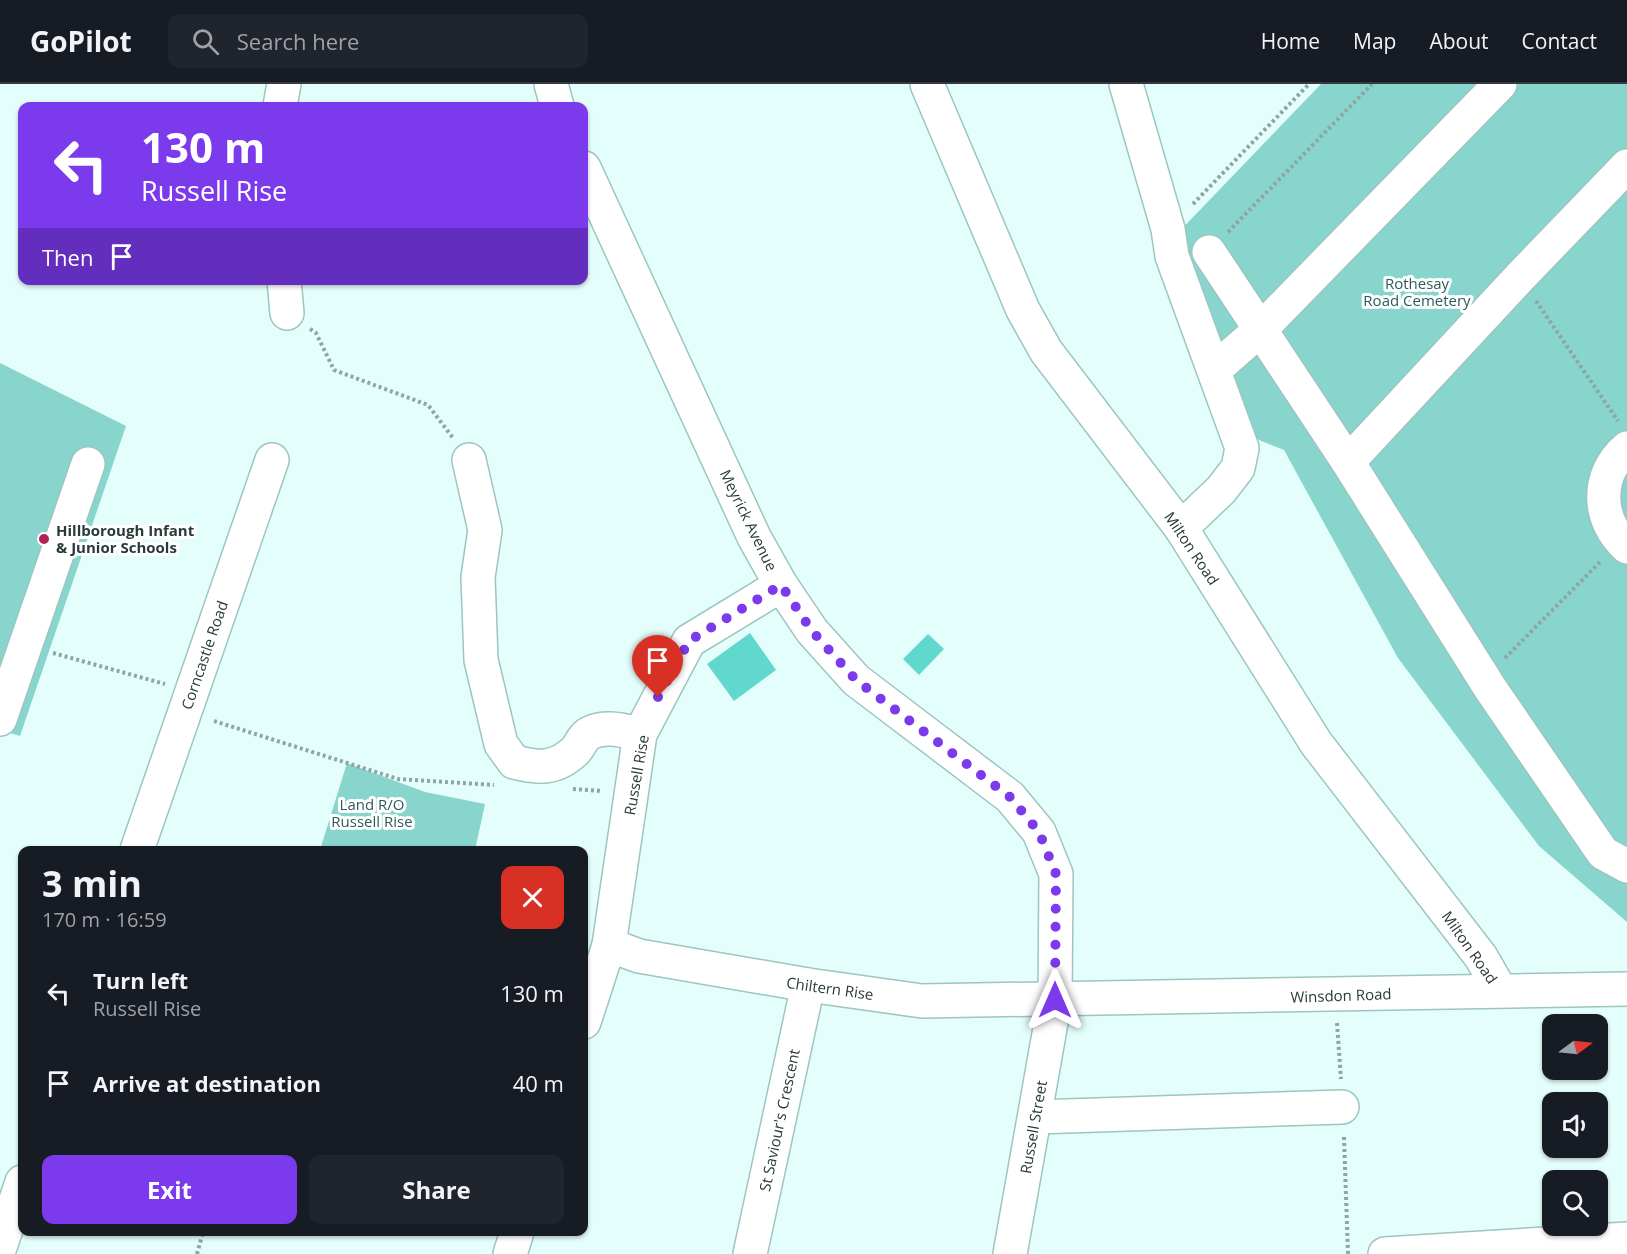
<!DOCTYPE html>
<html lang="en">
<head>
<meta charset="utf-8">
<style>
  body { margin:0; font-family:"Open Sans",sans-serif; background:#20242c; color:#f1f3f6; height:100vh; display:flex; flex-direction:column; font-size:22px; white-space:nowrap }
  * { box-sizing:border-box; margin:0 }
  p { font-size:20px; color:#9ea1a6 }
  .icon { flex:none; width:33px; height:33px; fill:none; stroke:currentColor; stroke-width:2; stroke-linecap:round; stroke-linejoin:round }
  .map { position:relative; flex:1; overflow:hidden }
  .panel { position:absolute; left:18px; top:762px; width:570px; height:390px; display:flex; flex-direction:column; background:#171b24; border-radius:12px; box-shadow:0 2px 4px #0004 }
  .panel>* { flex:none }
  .top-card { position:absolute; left:18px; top:18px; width:570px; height:183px; border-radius:12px; box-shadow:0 2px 4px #0004; background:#7c3aed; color:#fff; overflow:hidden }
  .needle { width:39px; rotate:75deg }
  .buttons { position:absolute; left:1542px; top:930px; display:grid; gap:12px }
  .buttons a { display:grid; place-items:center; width:66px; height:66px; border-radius:12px; background:#171b24; box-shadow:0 2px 4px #0004; font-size:30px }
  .pin { position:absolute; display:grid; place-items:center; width:51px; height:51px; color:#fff; margin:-62px -26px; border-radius:50% 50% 50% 0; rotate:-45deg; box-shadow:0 0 6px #0007 }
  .pin .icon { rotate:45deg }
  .me { position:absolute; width:66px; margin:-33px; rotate:0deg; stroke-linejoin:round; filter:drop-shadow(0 0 4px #0008) }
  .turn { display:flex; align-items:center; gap:21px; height:126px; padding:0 24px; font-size:27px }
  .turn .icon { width:78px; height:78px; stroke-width:2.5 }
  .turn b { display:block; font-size:42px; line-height:51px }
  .then { display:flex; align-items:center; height:57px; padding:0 24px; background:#0003; gap:12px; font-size:22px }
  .round { display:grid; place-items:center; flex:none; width:63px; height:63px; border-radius:12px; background:#20242c }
  .overview { display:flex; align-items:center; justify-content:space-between; height:102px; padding:0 24px }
  h1 { font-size:36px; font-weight:700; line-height:45px }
  .action { display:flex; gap:12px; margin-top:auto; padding:12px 24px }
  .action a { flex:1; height:69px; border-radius:12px; background:#7c3aed; color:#fff; font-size:24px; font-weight:700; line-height:69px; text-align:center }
  .action a+a { background:#20242c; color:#f1f3f6 }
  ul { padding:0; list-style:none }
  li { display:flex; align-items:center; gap:18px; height:90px; padding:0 24px }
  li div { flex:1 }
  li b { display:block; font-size:22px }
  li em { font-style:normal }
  header { display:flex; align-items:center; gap:36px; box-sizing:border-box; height:84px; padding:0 30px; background:#171b24; border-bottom:2px solid #363941 }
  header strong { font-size:28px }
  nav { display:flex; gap:33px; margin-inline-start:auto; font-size:21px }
  .search { width:420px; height:54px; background:#20242c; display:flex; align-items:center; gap:15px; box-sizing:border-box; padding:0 21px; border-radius:12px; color:#9ea1a6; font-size:22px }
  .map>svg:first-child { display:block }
</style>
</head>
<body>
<header>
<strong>GoPilot</strong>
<div class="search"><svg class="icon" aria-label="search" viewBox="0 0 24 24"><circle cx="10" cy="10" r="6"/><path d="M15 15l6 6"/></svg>Search here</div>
<nav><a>Home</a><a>Map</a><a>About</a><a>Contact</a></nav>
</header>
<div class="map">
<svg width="1627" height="1170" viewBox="0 0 1627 1170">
  <rect width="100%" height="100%" fill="#e4fefb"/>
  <g fill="#87d5cd">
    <path d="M1321,0h306v838l-88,-76 -141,-188 -114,-208 -40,-16 -72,-195z"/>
    <path d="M0,279l126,63 -106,310 -20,-6z"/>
    <path d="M347,679l78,29 60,12 -10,46h-155z"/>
  </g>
  <g fill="#60d8ce">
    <path d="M750,549l26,37 -42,31 -27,-37z"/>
    <path d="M928,550l16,15 -25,26 -16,-16z"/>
  </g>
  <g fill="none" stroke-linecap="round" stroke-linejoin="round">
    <defs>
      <g id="minor">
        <path d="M551,0l6,22"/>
        <path d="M927,0l96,226 23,41 135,177 135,215 165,214 19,33"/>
        <path d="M1126,0l42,145 4,27 70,192 -4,20 -17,22 -40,38"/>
        <path d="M280,22l4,-22"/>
        <path d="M584,84l170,369 27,48 31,46 44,49 154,117 29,35 17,42 -1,126 -45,254"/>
        <path d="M1209,168l139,210 142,226 113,165 24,13"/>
        <path d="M284,196l3,33"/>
        <path d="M1221,280l40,-35 239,-245"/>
        <path d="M1627,364c-32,27 -30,72 0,99"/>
        <path d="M469,376l16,70 -7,47 3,83 20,84 13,18c24,6 41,8 61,-11 5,-5 8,-15 15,-18 16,-8 34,-2 50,1"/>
        <path d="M1348,378l172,-185 107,-111"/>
        <path d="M0,635l88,-255"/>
        <path d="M137,766l135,-390"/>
        <path d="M609,861l30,11 169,29 114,16 705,-12"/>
        <path d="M584,938l25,-77 31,-211 49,-93 92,-56"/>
        <path d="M1036,1033l306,-10"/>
        <path d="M0,1163l22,-65"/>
        <path d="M510,1170l7,-22"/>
        <path d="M750,1170l58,-269"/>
        <path d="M1385,1170l242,-15"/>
      </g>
    </defs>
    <use href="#minor" stroke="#9cc6c1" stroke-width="36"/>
    <g stroke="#8fa5a2" stroke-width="4" stroke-dasharray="3 3" stroke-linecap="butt">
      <path d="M1193,120l116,-120"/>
      <path d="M1228,148l144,-148"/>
      <path d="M1536,217l82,120"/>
      <path d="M310,245l6,4 18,37 94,35 25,33"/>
      <path d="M53,569l112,31"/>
      <path d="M1505,574l96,-97"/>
      <path d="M214,637l184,58 96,6"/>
      <path d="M573,705l29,2"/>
      <path d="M1337,939l4,56"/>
      <path d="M1344,1053l4,117"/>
      <path d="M197,1170l6,-22"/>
    </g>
    <use href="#minor" stroke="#fff" stroke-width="33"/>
  </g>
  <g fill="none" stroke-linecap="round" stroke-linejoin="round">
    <path stroke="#7c3aed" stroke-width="10" stroke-dasharray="0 18" d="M658,613l31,-56 92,-56 31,46 44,49 154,117 29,35 17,42 -1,126"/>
  </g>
  <circle fill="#b22151" stroke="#fff" stroke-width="2" cx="44" cy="455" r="6"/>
  <g text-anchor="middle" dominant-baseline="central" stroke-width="6" stroke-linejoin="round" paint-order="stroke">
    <g font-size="15" fill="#2b5e59" stroke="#fff">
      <text x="1417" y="199">Rothesay<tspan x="1417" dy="17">Road Cemetery</tspan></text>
      <text x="372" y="720">Land R/O<tspan x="372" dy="17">Russell Rise</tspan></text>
    </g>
    <g font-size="15" fill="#293a38" stroke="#fff">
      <text transform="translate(749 436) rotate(64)">Meyrick Avenue</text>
      <text transform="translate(1192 464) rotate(56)">Milton Road</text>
      <text transform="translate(204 571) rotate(-71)">Corncastle Road</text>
      <text transform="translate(636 691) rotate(-80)">Russell Rise</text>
      <text transform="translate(1470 863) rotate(55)">Milton Road</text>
      <text transform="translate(830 904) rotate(8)">Chiltern Rise</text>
      <text transform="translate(1341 911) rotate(-2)">Winsdon Road</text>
      <text transform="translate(779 1036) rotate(-78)">St Saviour's Crescent</text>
      <text transform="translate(1033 1043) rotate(-80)">Russell Street</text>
    </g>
    <g font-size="15" font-weight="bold" fill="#293a38" stroke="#fff" text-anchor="start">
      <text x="56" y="446">Hillborough Infant<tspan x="56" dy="17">&amp; Junior Schools</tspan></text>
    </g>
  </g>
</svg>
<div class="buttons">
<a><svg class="needle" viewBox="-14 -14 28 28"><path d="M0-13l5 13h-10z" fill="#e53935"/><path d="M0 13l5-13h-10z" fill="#9ea1a6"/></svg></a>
<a><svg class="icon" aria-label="sound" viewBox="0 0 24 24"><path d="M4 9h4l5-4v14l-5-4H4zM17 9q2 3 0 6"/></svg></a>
<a><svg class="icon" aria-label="search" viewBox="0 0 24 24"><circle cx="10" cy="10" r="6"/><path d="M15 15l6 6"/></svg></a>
</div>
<div class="pin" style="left:658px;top:613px;background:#d93025"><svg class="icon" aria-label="arrive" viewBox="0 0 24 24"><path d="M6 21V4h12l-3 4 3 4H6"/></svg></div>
<svg class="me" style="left:1055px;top:916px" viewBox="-20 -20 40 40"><path d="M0-17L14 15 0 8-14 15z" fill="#7c3aed" stroke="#fff" stroke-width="4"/></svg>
<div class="top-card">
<div class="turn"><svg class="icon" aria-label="left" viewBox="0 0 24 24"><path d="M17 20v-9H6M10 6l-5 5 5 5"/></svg><div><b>130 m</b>Russell Rise</div></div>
<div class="then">Then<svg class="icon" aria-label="arrive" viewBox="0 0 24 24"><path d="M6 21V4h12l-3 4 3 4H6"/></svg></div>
</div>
<section class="panel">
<div class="overview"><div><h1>3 min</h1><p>170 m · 16:59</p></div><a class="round" style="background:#d93025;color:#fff"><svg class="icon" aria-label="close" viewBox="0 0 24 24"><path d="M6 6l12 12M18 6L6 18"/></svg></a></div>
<ul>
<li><svg class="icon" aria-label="left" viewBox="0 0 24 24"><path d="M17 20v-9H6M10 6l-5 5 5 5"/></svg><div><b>Turn left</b><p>Russell Rise</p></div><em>130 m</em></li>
<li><svg class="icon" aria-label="arrive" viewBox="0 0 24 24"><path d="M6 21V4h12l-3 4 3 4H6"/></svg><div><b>Arrive at destination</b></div><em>40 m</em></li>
</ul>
<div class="action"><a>Exit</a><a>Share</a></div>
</section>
</div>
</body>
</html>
